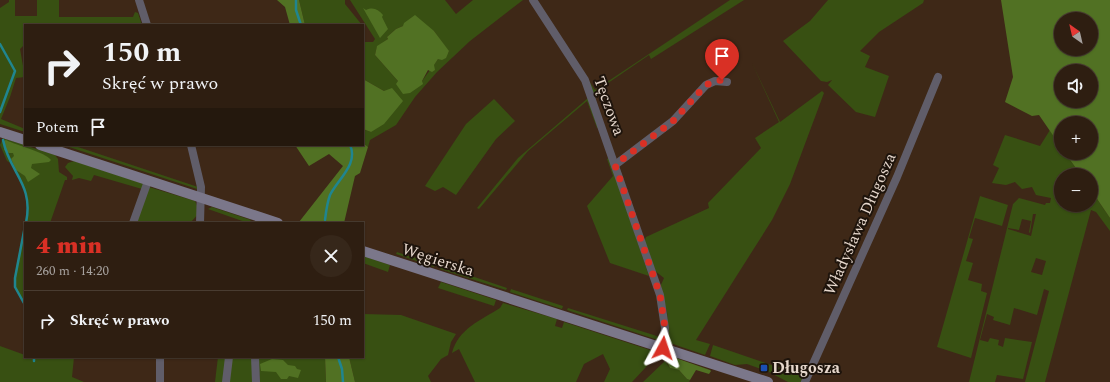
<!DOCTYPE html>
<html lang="pl">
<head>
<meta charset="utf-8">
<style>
  body { margin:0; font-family:Spectral,serif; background:#36271a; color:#f1f3f6; height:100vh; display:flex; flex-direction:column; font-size:15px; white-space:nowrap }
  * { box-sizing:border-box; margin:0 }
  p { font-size:13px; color:#a7a29f }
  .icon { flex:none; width:22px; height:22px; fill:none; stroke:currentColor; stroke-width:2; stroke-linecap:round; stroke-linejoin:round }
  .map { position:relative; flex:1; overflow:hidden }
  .panel { position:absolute; left:24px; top:222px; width:340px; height:136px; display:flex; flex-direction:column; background:#2e1e11; border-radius:0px; box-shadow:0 1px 3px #0004,0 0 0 1px #493c31 }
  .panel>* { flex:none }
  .hud { position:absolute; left:24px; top:24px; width:340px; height:122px; border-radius:0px; box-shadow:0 1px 3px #0004,0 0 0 1px #493c31; background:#2e1e11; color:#f1f3f6; overflow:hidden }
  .needle { width:26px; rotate:326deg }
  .tools { position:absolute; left:1054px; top:12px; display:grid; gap:8px }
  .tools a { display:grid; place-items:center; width:44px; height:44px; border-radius:50%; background:#2e1e11; box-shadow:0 1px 3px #0004,0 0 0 1px #493c31; font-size:20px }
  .pin { position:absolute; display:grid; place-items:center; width:34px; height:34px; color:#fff; margin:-41px -17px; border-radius:50% 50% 50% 0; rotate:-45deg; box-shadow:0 0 4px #0007 }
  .pin .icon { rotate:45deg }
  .me { position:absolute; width:44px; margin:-22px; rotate:5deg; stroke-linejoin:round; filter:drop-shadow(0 0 3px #0008) }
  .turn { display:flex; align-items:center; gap:14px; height:84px; padding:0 12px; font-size:18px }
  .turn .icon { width:52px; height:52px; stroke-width:2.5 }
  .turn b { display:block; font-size:28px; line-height:34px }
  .then { display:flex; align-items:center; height:38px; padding:0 12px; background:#0003; gap:8px; font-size:15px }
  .round { display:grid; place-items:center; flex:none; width:42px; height:42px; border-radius:21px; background:#36271a }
  .headline { display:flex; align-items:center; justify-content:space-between; height:68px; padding:0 12px }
  h1 { font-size:24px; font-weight:800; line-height:30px; color:#d93025 }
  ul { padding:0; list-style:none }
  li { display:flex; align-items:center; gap:12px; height:60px; padding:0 12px; border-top:1px solid #493c31 }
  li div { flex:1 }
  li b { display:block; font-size:15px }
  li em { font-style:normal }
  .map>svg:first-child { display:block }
</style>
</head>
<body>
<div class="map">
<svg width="1110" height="382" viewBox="0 0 1110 382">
  <rect width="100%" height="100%" fill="#3e2817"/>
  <g fill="#385012" fill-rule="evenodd">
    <path d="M9,0h6v16h22v-16h22v17h74l2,-5 3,1 4,12h-117v19l-5,5 5,28 -9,1 -6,19 -9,22 24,10v3l-25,-8v-116l9,-6z"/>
    <path d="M299,0h46v4l17,21h-57z"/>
    <path d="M350,0h95l11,14 17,-14h50l-53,41 -33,31 -22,25 -19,28 -26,15 -2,7 -5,-4v-14l8,3 13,-41 -21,-12v-37h10l2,-3zM403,26l31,5 15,21 -11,7 -16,22h-24l-23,-26 2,-8 11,-8 -1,-2 9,-8z"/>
    <path d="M730,0h14l-93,59 -2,-4 -57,39 -7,-19 10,15z"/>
    <path d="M828,0h96l-1,3 -44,29 -19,19 10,5 -5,11 24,9 -14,41 -19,-5 -28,-27 4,-5 -5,2 -6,-1 -38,-40 27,-20z"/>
    <path d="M752,63l28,59 42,-31 2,2 -34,91 -18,36 -76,120 14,4 -5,11 -35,-12 -3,-31 -7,-25 4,-9 -9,-7 -11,-28 2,-6 63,-29 -1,-5 53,-55 -6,-10 24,-16z"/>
    <path d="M588,98l10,30h-1l-10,-27 -59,50 -49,58 -2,-1 41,-50z"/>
    <path d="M494,99l21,22 -19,18 -40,56 -13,-8 -8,4 -10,-5 41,-62z"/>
    <path d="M1050,130l11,17v6h4l16,22h-20v30h30v-15l19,28v13l-14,-19 -5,-2 -46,172h-20l24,-91 -5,-2 -7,26 -23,-7 -4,17 -17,-5 1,-3 -7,-3 -7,26 8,2 2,-4 9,2 -1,5 5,2 2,-9 27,4 -9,37 -26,-4 -2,7h-26l44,-178 6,-6 26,7 1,-2h4l1,-5 -15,-3 -4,-8 -10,2 -7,-7 -9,3 -14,-2 7,-15 -6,-3 12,-30 35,11zM1033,214h3l-5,22 -23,-7v-1l11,2 3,-11 9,2 -2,11 1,1zM1036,258l10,3 -4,14 -11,-3z"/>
    <path d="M3,138l52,17 3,4 1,13 8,5v3h-2l-15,43h-25v83l-10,-19 -1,-9 13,-66v-12l-3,-12 -13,-25 -4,-2 -7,-16z"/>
    <path d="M63,145h9l126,42 -1,2z"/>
    <path d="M609,158l40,118 -39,-13 -23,-57 26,-30 -6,-17z"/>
    <path d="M74,161l70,23 -2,5 -48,-14 -3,6 -12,-3 -7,2 1,-4 -8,-9 3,-4z"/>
    <path d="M149,187l46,14 5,11 -10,11h-54z"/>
    <path d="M980,196l28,9 -6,21 -27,-8 -6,20 4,1 -7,22 7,2 -5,17 14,4 -1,7 6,2 -16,65 -34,-11z"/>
    <path d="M212,207l39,13 -3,3 -40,-14z"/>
    <path d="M397,252l17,6 1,-1 21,7 -2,3 -38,-13z"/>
    <path d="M363,256l27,9 -2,7 -25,-9z"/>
    <path d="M441,266h1l65,22 -1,2 -66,-21z"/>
    <path d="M441,282l55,18 -2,6 -56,-18z"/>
    <path d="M511,289l52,17 -1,3 -52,-17z"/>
    <path d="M503,303l54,16 -2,7 7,2 2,-6 89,29 -2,8 -5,8 -14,15h-28l6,-13 -7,-15 -19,10 -8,18h-101l-16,-33 -7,4c6,-24 29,-33 48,-45z"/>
    <path d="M568,308l92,29 -2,3 -91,-30z"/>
    <path d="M363,314l38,1 55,19 -5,8 -3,13 -7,4 -13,17 3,6h-76l-6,-25h14z"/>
    <path d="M713,345l85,29 3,1 1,4 -1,3h-13l-21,-11v-3l-6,-1v2l-14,-5 -12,1 -25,-9z"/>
    <path d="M0,346l25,9v2h49l-2,20 12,5h-84z"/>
    <path d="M218,357h34l1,25h-38z"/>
    <path d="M258,357h67l1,25h-66z"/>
    <path d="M665,361l5,7 9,2 8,9 3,1 -1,2h-46z"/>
  </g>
  <g fill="#517123" fill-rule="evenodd">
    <path d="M277,0h22l6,25h-15l-5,-18z"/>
    <path d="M1001,0h109v218l-19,-28v-15h-10l-16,-22h26v-30h-30v24l-22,-32 -7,1 -27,-14 8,-25zM1061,19h30v30h-30zM1061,71h30v30h-30z"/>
    <path d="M363,8l3,2c7,-3 12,-1 17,5l-1,2 6,12 -8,9z"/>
    <path d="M415,15l19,16 15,20 -3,7 -4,2 -4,-1 -4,6 1,5 -3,2 -4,-2 -6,11 1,3 -13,9 -7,1 -7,-10 2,-3 -23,-26 2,-9 11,-7 -1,-2 9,-8 7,-3 1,-3z"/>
    <path d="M363,79l21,12 8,-3 11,13 -19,23 -13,8 -8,-3z"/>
    <path d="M6,140c12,6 39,12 45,20l-2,2 -17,2 -1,4 9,6 -12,8 -3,-6 -9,-6 -5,-11 3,-3 -1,-3h-4l-5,-3 1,-3 -2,-6z"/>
    <path d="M363,143l5,4 -8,26 -5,3 -11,47 -45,-1 44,-56 -14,-12 -20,12 -14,-21h68z"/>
    <path d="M670,356l40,14 1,1 -2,3 -13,-4 -6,10 -3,-1 -8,-9 -9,-2 -3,-6z"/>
    <path d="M325,357h24l6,25h-29z"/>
    <path d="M272,359l11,1 5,5 7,1 2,3 4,1 -3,8 -9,-2 -2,3h-6l-5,-7 -15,-1 -1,-7z"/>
  </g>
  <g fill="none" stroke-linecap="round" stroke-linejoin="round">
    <g stroke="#20858f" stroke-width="2.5">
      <path d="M296,0v10l5,15"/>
      <path d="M0,44l15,27 -15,41"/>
      <path d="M3,140c7,34 31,44 23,83"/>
      <path d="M325,220c1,-8 2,-17 5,-25 7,-15 29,-31 20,-50"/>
      <path d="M25,226l-10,52v9l10,18"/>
      <path d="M338,357l4,12 1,13"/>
      <path d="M34,361v-4"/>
    </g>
    <g stroke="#605d69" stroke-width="8">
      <path d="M139,0l8,25"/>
      <path d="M533,0l52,80 75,215 5,33 -2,20"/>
      <path d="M191,145l10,42 -1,36"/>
      <path d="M615,165l58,-44 33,-36 9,-4 12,1"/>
      <path d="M133,223l15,-42"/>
      <path d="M255,357l1,25"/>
      <path d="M160,382v-25"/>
      <path d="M226,382l3,-25"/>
      <path d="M805,382l92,-205 41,-100"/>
    </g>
    <g stroke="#7b778a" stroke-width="10">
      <path d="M0,132l25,8"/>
      <path d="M40,145l238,78"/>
      <path d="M363,251l405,131"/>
    </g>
  </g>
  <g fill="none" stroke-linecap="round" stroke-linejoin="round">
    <path stroke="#d93025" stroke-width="7" stroke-dasharray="0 12.6" d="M663,348l2,-20 -5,-33 -45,-130 58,-44 33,-36 9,-4 7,-1"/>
  </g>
  <rect fill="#1a4fb4" stroke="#1e140c" stroke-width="1.5" x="760" y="364" width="8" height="8" rx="2"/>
  <g text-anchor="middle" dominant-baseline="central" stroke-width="4" stroke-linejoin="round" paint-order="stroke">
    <g font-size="16" fill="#e6d7cc" stroke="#1e140c">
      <text transform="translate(609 106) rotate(70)">Tęczowa</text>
      <text transform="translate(860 224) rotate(-66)">Władysława Długosza</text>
      <text transform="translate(438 260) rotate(18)">Węgierska</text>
    </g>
    <g font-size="16" font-weight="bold" fill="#e6d7cc" stroke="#1e140c" text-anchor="start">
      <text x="772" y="368">Długosza</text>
    </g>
  </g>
</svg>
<div class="tools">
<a><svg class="needle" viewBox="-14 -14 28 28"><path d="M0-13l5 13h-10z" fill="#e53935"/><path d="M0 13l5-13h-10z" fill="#a7a29f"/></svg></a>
<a><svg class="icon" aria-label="sound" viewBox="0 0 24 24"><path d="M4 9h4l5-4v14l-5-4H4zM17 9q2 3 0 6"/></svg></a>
<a>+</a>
<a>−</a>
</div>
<div class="pin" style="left:722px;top:80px;background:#d93025"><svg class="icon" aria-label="arrive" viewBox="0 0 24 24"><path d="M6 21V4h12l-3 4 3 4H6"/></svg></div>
<svg class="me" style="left:663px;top:348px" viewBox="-20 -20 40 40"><path d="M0-17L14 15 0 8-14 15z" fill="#d93025" stroke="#fff" stroke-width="4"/></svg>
<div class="hud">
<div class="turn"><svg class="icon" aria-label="right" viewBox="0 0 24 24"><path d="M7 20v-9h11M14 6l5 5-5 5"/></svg><div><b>150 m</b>Skręć w prawo</div></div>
<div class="then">Potem<svg class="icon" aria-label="arrive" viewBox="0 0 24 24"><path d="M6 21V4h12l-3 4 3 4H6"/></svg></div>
</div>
<section class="panel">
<div class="headline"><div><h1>4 min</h1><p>260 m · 14:20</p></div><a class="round"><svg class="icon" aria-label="close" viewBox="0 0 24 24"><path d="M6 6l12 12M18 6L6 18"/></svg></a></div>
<ul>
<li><svg class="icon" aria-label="right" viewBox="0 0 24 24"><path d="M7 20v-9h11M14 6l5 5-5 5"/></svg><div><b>Skręć w prawo</b></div><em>150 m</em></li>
</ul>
</section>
</div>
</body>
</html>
